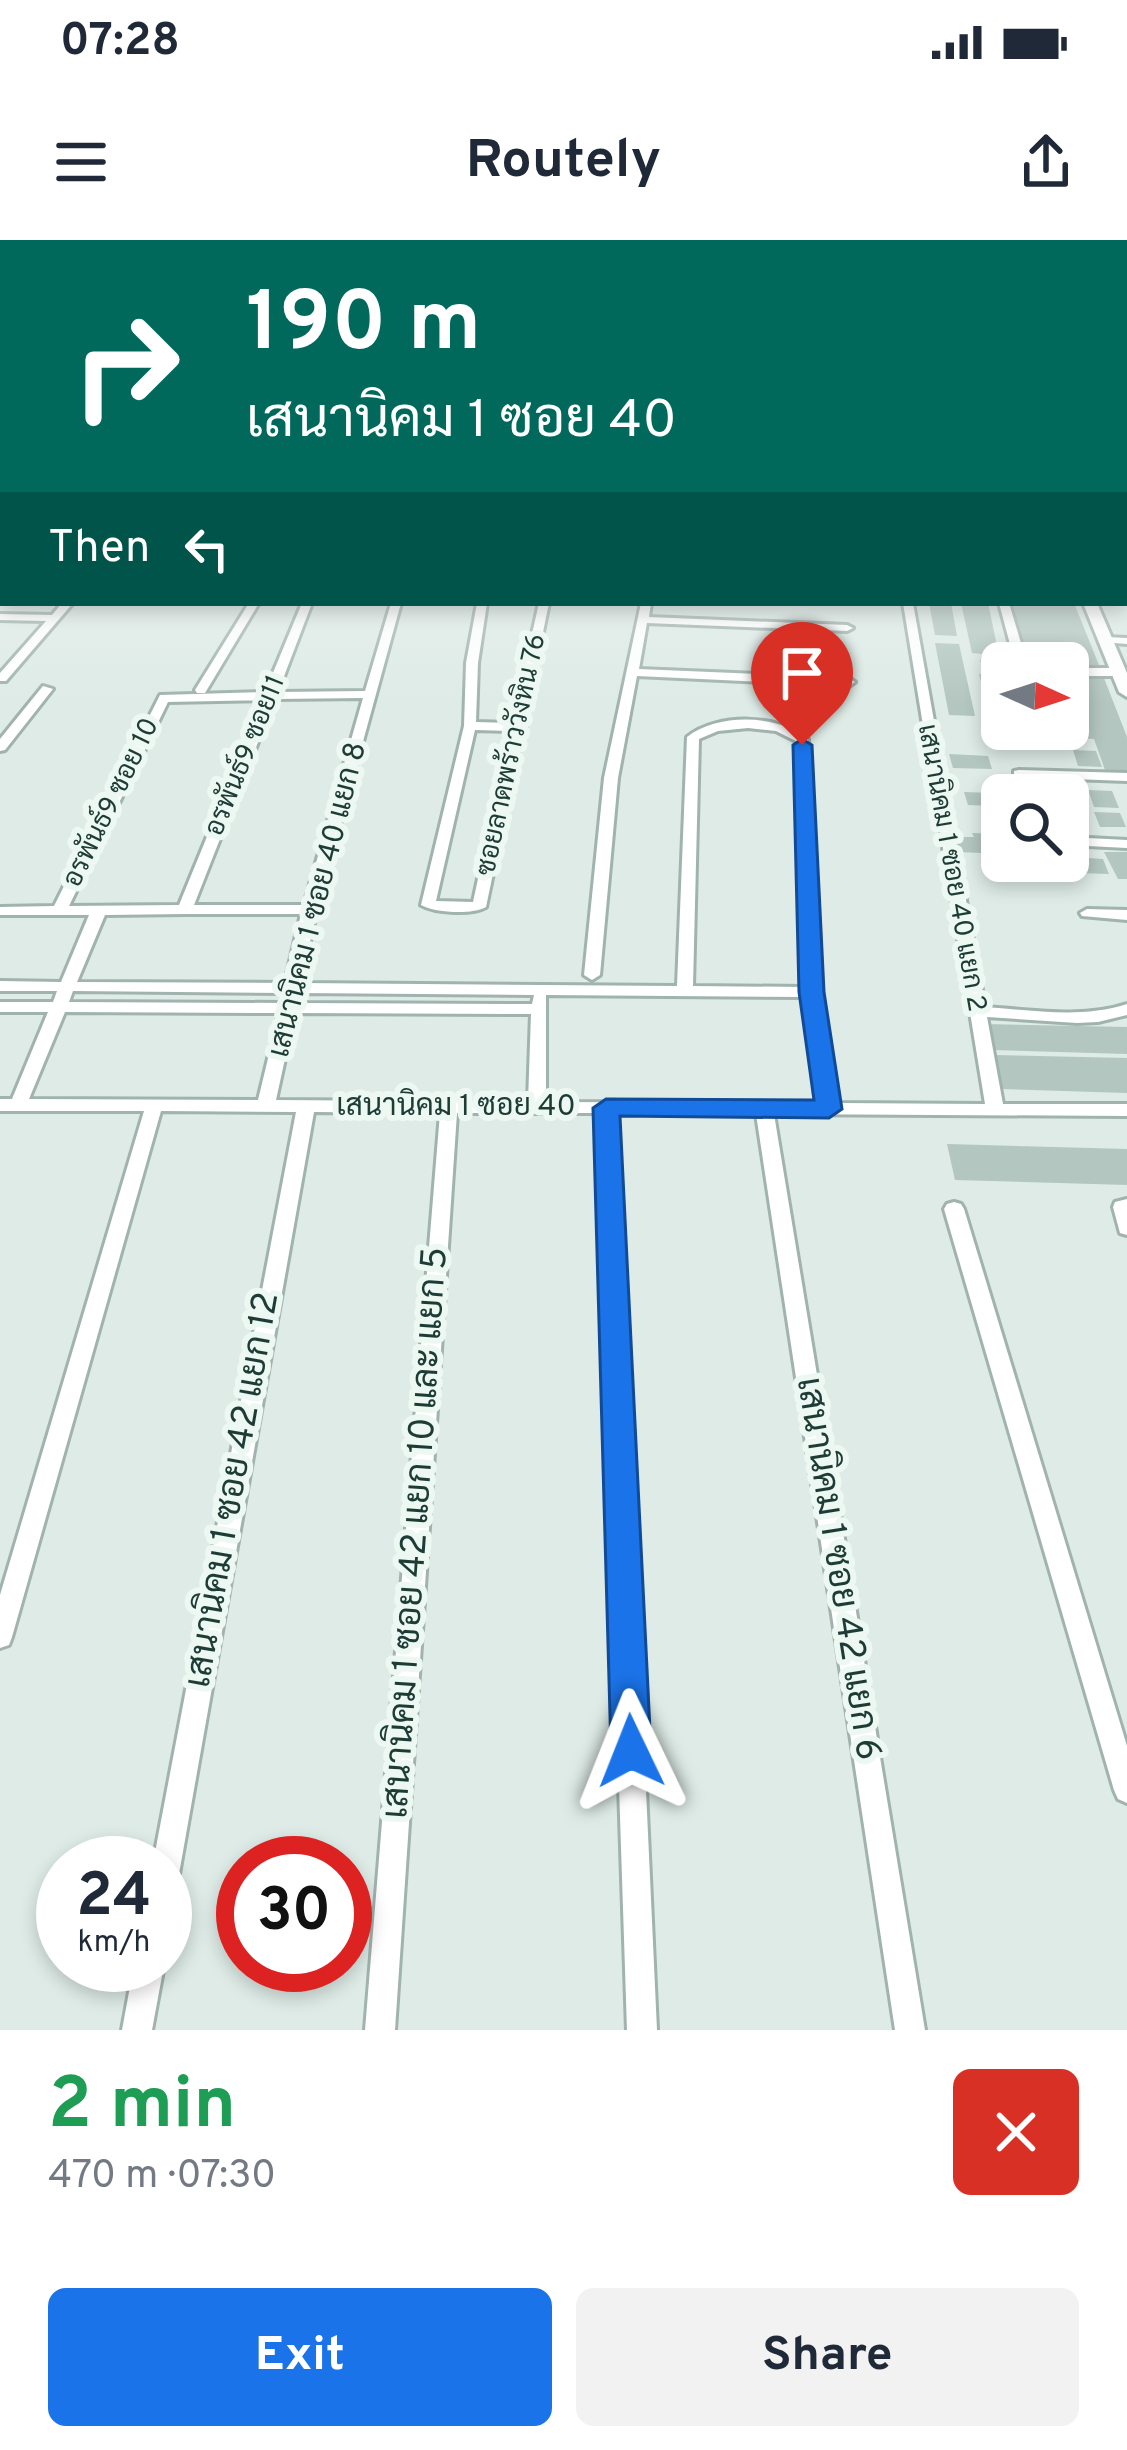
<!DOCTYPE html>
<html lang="en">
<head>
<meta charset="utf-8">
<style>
  body { margin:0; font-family:Overpass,Sarabun,sans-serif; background:#f2f2f3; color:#1f2937; height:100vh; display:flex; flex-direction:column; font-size:45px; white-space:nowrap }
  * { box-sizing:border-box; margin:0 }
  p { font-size:39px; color:#747a83 }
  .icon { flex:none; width:66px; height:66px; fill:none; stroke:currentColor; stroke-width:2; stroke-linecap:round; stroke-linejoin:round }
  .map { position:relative; height:1790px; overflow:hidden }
  .details { display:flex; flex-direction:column; background:#fff; flex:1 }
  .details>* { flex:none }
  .hud { position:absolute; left:0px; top:0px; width:1128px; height:366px; box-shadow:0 6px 18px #0003; background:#00695c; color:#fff; overflow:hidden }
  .needle { width:78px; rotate:93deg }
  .fabs { position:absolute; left:981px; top:402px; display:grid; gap:24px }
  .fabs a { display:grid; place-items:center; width:108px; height:108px; border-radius:18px; background:#fff; box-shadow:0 6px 18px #0003; font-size:60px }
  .speed { position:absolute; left:36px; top:1596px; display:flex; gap:24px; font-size:60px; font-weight:700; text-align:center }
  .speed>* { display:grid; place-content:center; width:156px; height:156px; border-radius:50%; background:#fff; box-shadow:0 6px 18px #0003; line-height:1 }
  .speed small { font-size:30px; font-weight:400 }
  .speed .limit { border:18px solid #d22; background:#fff; color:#111 }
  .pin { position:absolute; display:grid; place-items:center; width:102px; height:102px; color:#fff; margin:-123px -51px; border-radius:50% 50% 50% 0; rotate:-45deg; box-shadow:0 0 12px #0007 }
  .pin .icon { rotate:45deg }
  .me { position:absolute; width:132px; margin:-66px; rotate:358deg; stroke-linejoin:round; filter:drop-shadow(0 0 9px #0008) }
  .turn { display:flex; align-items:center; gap:42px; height:252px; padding:0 48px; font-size:54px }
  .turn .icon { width:156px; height:156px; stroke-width:2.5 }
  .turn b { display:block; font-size:84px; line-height:102px }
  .then { display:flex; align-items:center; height:114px; padding:0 48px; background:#0003; gap:24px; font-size:45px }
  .round { display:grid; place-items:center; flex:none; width:126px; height:126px; border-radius:18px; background:#f2f2f3 }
  .head { display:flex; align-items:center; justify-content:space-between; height:204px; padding:0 48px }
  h1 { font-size:72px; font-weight:700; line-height:90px; color:#1e9e55 }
  .cta { display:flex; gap:24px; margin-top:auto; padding:24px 48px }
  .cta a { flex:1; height:138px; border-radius:18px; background:#1a73e8; color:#fff; font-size:48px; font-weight:700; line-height:138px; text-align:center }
  .cta a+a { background:#f2f2f3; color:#1f2937 }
  .status { display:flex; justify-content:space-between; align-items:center; height:84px; padding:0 60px; background:#fff; direction:ltr }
  .status svg { height:33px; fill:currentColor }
  header { display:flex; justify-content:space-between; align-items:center; height:156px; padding:0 48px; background:#fff; font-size:54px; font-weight:700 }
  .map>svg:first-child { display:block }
</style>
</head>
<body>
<div class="status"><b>07:28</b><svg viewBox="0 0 49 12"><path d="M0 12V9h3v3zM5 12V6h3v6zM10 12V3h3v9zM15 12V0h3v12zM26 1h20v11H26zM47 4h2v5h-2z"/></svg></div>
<header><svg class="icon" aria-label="menu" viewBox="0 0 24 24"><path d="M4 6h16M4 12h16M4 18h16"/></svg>Routely<svg class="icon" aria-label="share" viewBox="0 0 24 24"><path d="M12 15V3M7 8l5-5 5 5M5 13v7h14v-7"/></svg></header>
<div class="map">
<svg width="1127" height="1790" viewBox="0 0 1127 1790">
  <rect width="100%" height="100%" fill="#deebe6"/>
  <g fill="#b3c6bf">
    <path d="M929,363h22l6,33 -22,-1z"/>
    <path d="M961,363h27l14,67h-12l-2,-8h-8l2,-8 -10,-1z"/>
    <path d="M1011,363h63l27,67 -33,-1v-6h-38z"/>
    <path d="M935,403l24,1 16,72 -26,-1z"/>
    <path d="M979,434l23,1v54h25l3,7 -35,-1z"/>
    <path d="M1068,436l36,2 23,59v37l-21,-1 -12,-34 -40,-2 -3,-8h17z"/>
    <path d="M1073,510l23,1 6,16 -24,-1z"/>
    <path d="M949,514l39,2 4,13 -39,-1z"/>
    <path d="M1054,542l23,1 9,24 -18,-1v-11h-17l-2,-4h8z"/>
    <path d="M1088,550l24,1 7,17 -25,-1z"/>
    <path d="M964,552l28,1 3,13 -27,-1z"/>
    <path d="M1094,572l26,1 6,14h-26z"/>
    <path d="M972,593l30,1v20l-43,-2 -3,-15h18z"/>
    <path d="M1104,612h23v27h-9z"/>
    <path d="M1073,617l30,2 6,15 -31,-1z"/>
    <path d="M985,784l142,3v27l-134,-4z"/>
    <path d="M993,815l134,3v35l-125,-4z"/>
    <path d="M947,904l180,5v36l-172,-5z"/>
  </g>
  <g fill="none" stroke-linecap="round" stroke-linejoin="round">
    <defs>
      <g id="minor">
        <rect x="1125" y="220" width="2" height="6"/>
        <rect x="0" y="246" width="3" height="6"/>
        <path d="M1125,291l2,1v9l-2,-1z"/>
        <path d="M3,328v8l-3,1v-8z"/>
        <rect x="1125" y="348" width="2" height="6"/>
        <path d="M62,363h11l-67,78h-6v-8l46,-52 -46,-1v-6l52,1z"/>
        <path d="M249,363h10l-54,90h-8l-2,-3z"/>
        <path d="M302,363h10l-34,89 87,-1 26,-88h10l-84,306 -16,74 376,3 10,-249c31,-24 91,-23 121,2l12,253 17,111 148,1 -82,-501h10l72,404c48,3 96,12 142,-3v11l-29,7 -21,1 -90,-6 16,87h124v12l-353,-2 151,916h-30l-139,-916h-141l42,916h-30l-30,-917h-140l-62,917h-30l75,-917 -126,-1 -135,762 -4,10 -10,4v-25h-12l143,-751 -135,-1 -149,526 -3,8 -9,3v-53l144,-484h-144v-12h12l36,-87h-48v-10h53l4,-11h-57v-10l61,1 28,-67h-89v-8l54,-1 106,-211 105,-3zM363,458l-59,207h-110l81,-206zM263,460l-84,205 -110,1 99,-204zM748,488l28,3 20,10 8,246 -111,-1 6,-247 19,-8zM186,674h115l-16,69 -208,-1 28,-67zM73,751l210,2 -2,10 -212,-1zM299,753l235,2 -2,9 -235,-1zM546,755l259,2 14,106 -273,-1zM65,772l214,1 -21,87 -229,-1zM295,773l236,1 -3,88 -252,-2z"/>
        <path d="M477,363h10l-9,60 -2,59 36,1 27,-120h10l-25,121 2,3 -3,3 -37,177c-14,8 -51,6 -65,-2l43,-179 2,-63zM475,490l35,1 -37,171 -37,-1z"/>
        <path d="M641,363h10l-2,14 198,8 6,3 -6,3 -200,-8 -8,46 210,9 6,4 -6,4 -212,-10 -19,102 -18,197 -8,5 -8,-5 20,-197z"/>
        <path d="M999,363h10l18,60h-12z"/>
        <path d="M1106,397l21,1v6l-25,-2 -2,-2z"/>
        <path d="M1068,428h51l6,4 -6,4h-51z"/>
        <path d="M43,446l10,3 -48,61 -5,1v-12z"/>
        <path d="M1035,489h12l1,13h-8z"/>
        <path d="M1019,530l108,3v8l-113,-4v-6z"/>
        <path d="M1068,597l59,3v8l-59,-3z"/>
        <path d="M1087,669l40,1v10l-45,-4 -2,-3z"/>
        <path d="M1127,959v36l-7,-2 -7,-26 2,-5z"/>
        <path d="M954,962l7,2 3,5 163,537v57l-9,-4 -4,-9 -170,-581 3,-5z"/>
        <path d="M134,1725h30l-12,65h-30z"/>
      </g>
      <path id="tertiary" d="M1083,363h14l30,70v24l-8,-5z"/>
    </defs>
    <use href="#minor" stroke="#a1b3ae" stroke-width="6"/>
    <use href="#tertiary" stroke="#a1b3ae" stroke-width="6"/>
    <use href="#minor" fill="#fff" fill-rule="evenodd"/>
    <use href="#tertiary" fill="#fff" fill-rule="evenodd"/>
  </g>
  <linearGradient id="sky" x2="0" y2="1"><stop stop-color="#7ebae1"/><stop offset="0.46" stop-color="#f0f6f4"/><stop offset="1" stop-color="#f0f6f4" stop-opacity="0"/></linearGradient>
  <rect width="1127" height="464" fill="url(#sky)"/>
  <path fill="#1a73e8" stroke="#114b97" stroke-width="3" d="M802,499l10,6 12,247 18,117 -13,9 -209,-2 31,635 -6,14 -14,5 -14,-5 -6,-14 -18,-643 13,-9 208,1 -15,-108 -6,-247z"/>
  <g text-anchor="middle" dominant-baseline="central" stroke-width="12" stroke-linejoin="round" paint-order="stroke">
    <g font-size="27" fill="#1e3c36" stroke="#eef8f3">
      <text transform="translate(512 515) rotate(-78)">ซอยลาดพร้าววังหิน 76</text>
      <text transform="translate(246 516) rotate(-68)">อรพันธ์9 ซอย11</text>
      <text transform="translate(112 563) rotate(-64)">อรพันธ์9 ซอย 10</text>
      <text transform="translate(951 628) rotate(80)">เสนานิคม 1 ซอย 40 แยก 2</text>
    </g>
    <g font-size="30" fill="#1e3c36" stroke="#eef8f3">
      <text transform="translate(319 660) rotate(-76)">เสนานิคม 1 ซอย 40 แยก 8</text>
      <text x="456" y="867">เสนานิคม 1 ซอย 40</text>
    </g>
    <g font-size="36" fill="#1e3c36" stroke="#eef8f3">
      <text transform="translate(234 1250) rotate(-80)">เสนานิคม 1 ซอย 42 แยก 12</text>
      <text transform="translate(417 1293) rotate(-86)">เสนานิคม 1 ซอย 42 แยก 10 และ แยก 5</text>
      <text transform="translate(837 1329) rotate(81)">เสนานิคม 1 ซอย 42 แยก 6</text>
    </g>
  </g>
</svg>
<div class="fabs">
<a><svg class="needle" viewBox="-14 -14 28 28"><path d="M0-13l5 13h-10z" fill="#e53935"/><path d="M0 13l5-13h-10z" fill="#747a83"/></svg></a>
<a><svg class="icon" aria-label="search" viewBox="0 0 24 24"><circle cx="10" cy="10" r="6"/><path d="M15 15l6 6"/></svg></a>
</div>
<div class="speed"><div>24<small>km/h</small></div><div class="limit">30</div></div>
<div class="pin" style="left:802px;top:505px;background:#d93025"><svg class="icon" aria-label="arrive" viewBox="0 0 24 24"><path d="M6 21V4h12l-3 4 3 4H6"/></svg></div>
<svg class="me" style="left:631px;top:1511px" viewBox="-20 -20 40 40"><path d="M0-17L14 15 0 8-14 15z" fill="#1a73e8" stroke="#fff" stroke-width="4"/></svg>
<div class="hud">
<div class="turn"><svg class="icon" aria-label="right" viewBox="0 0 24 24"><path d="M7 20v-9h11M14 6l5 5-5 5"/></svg><div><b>190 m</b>เสนานิคม 1 ซอย 40</div></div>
<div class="then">Then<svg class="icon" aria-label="left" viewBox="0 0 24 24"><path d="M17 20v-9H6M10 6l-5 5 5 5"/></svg></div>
</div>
</div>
<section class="details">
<div class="head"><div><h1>2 min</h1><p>470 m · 07:30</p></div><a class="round" style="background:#d93025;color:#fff"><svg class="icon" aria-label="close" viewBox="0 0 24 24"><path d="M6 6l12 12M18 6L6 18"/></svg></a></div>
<div class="cta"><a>Exit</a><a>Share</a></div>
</section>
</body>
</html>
